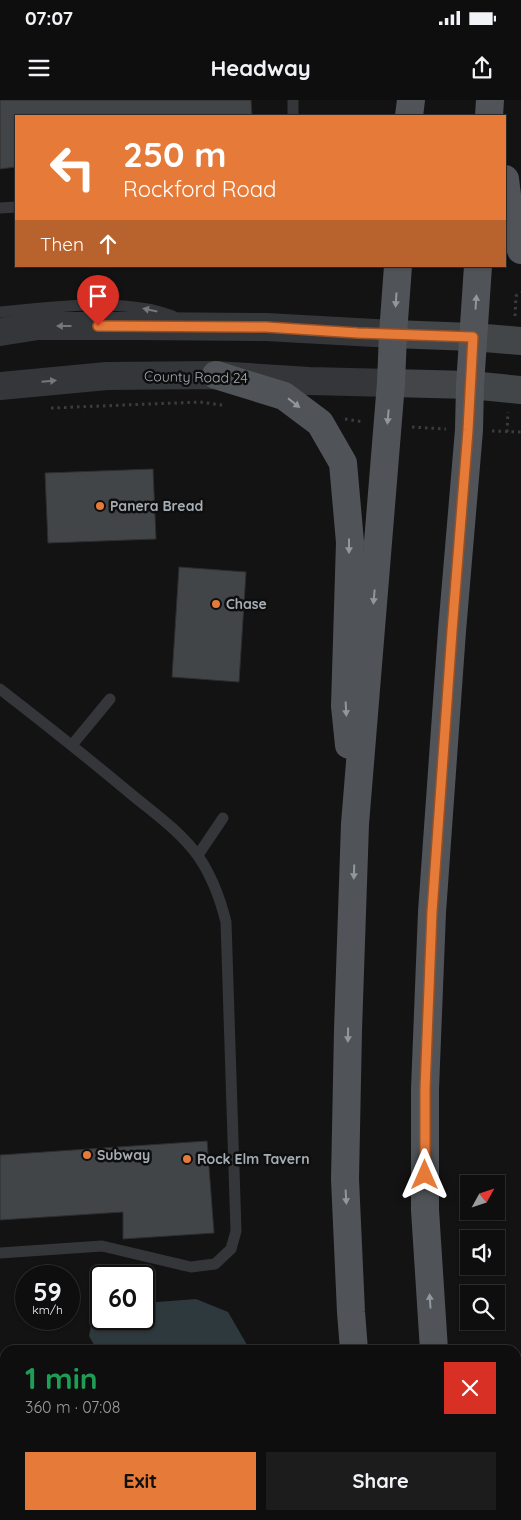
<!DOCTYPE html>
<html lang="en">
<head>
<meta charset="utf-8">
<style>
  body { margin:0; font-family:Quicksand,sans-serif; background:#1c1c1d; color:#f1f3f6; height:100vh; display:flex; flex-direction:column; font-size:19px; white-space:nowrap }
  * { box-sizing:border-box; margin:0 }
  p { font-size:16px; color:#9b9c9e }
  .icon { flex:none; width:28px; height:28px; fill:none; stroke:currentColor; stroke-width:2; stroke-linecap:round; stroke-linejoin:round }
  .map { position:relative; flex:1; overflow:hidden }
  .sheet { position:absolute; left:0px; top:1245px; width:521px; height:175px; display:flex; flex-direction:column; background:#0e0e0f; border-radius:15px 15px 0 0; box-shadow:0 1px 4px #0004,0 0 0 1px #2e2e2f }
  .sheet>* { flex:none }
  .top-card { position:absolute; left:15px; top:15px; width:491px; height:152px; border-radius:0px; box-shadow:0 1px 4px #0004,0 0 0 1px #2e2e2f; background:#e67b39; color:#fff; overflow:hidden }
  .needle { width:32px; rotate:50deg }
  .fabs { position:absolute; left:460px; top:1075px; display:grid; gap:10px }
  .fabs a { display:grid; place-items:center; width:45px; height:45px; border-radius:0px; background:#0e0e0f; box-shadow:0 1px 4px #0004,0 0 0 1px #2e2e2f; font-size:25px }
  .speed { position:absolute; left:15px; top:1165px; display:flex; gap:10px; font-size:25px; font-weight:700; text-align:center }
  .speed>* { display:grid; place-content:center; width:65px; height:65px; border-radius:50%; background:#0e0e0f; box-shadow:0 1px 4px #0004,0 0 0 1px #2e2e2f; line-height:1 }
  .speed small { font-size:12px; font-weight:400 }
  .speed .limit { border:2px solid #111; border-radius:8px; background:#fff; color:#111 }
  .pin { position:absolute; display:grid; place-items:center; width:42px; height:42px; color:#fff; margin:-51px -21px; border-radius:50% 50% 50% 0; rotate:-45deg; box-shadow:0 0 5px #0007 }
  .pin .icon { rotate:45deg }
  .me { position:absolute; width:55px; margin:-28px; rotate:0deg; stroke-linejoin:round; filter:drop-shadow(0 0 4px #0008) }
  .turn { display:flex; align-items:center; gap:18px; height:105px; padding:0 25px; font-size:22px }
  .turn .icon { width:65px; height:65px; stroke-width:2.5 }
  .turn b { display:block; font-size:35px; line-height:42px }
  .then { display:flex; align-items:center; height:48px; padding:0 25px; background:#0003; gap:10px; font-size:19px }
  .round { display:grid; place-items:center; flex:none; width:52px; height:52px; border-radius:0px; background:#1c1c1d }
  .overview { display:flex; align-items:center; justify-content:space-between; height:85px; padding:0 25px }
  h1 { font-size:30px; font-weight:700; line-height:38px; color:#1e9e55 }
  .action { display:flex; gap:10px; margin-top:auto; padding:10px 25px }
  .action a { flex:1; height:58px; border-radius:0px; background:#e67b39; color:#111; font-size:20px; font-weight:700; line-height:58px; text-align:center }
  .action a+a { background:#1c1c1d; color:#f1f3f6 }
  .status { display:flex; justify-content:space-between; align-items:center; height:35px; padding:0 25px; background:#0e0e0f; direction:ltr }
  .status svg { height:14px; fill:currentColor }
  header { display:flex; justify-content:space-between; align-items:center; height:65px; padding:0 25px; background:#0e0e0f; font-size:22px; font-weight:700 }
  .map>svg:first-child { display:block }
</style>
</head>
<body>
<div class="status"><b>07:07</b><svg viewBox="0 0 49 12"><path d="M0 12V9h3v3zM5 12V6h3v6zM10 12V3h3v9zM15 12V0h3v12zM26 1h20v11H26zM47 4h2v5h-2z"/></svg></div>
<header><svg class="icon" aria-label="menu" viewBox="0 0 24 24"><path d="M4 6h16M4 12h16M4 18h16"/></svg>Headway<svg class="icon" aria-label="share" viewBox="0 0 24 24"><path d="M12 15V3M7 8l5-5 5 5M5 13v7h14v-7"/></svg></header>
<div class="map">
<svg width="521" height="1420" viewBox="0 0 521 1420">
  <rect width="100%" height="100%" fill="#131314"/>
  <path fill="#20271f" d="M68,1415h107l22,5h-152z"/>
  <g fill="#2d393c">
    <path d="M196,1199l32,13 22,38h-153l-8,-14 3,-15 9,-4v2h43v-16z"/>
    <path d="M0,1255l5,1v73l-5,-1z"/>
  </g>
  <g fill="#424547" stroke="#2d2e30">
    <path d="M0,0h251l1,16h-236v51l-16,2z"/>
    <path d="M153,369l3,70 -108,4 -3,-70z"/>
    <path d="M179,467l67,5 -7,110 -67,-5z"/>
    <path d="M207,1041l7,92 -91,6v-27l-123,8v-65z"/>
  </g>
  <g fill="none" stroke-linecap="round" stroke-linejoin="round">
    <g stroke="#3a3d40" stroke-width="3" stroke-dasharray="2.5 4" stroke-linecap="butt">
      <path d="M515,216l1,-20 5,-4"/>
      <path d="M51,308l149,-6 22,3"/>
      <path d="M345,319l19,3"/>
      <path d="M412,327l34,2"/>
      <path d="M492,331l29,1"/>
      <path d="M507,332l1,-20"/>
    </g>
    <g stroke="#343639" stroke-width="11">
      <path d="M293,0v16"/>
      <path d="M0,108l16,-1"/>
      <path d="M0,212c48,-4 99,-12 147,-3 9,1 18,5 26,7"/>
      <path d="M0,589c44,34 88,69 131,105 23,19 49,37 67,62 14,20 22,42 28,66l10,309 -5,18 -16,15 -24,3 -89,-21 -102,7"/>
      <path d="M72,645l38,-46"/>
      <path d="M198,755l25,-37"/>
    </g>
    <g stroke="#343639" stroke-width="28">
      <path d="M0,232l38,-6h99l129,1 127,7"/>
      <path d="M0,286l107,-10 109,-1 93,6 82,2"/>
    </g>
    <g stroke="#424649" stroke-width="28">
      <path d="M393,234l80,3 48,4"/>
      <path d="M391,283l79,2 51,5"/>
    </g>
    <g stroke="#505458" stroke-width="28">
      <path d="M409,16l2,-16"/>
      <path d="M489,16l1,-16"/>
      <path d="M505,79l5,40 11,31"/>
      <path d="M216,275l68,21 36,27 23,40 7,79 -5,164 4,39"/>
      <path d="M354,1250l-3,-38 -6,-133 3,-149 7,-206 36,-441 2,-49 5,-68"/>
      <path d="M434,1250l-9,-140v-121l7,-177 20,-281 17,-201 1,-45 8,-119"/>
      <path d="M371,1415l1,5"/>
      <path d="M452,1415v5"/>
    </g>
  </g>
  <defs><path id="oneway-solid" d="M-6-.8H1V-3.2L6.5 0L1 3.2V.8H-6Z" transform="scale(1.25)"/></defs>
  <g fill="#90989d">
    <use href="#oneway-solid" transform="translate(396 200) rotate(94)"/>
    <use href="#oneway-solid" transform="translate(476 202) rotate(-86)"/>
    <use href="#oneway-solid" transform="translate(294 303) rotate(38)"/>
    <use href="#oneway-solid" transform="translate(388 317) rotate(95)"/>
    <use href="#oneway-solid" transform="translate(349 446) rotate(90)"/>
    <use href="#oneway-solid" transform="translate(374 497) rotate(95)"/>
    <use href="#oneway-solid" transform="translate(346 609) rotate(87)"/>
    <use href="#oneway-solid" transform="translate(354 772) rotate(92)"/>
    <use href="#oneway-solid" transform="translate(348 935) rotate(91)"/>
    <use href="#oneway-solid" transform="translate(346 1097) rotate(87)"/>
    <use href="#oneway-solid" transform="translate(430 1201) rotate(-94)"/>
  </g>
  <g fill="#72787d">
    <use href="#oneway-solid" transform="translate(150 210) rotate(-168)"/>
    <use href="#oneway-solid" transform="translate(64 226) rotate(180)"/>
    <use href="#oneway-solid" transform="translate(49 281) rotate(-5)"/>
  </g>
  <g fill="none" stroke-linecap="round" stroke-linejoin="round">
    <defs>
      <path id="route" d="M98,226l168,1 92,6 115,4 -5,93 -16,201 -20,281 -7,177v86"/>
    </defs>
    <use href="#route" stroke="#965025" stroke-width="12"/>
    <use href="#route" stroke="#e67b39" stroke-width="9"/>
  </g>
  <g fill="#e67b39" stroke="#0e0e0f" stroke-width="2">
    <circle cx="100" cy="406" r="5"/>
    <circle cx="216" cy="504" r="5"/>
    <circle cx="87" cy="1055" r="5"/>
    <circle cx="187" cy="1059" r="5"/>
  </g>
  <g text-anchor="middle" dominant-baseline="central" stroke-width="5" stroke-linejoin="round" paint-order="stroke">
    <g font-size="14" fill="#a5aeb4" stroke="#0e0e0f">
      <text transform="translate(196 277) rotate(1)">County Road 24</text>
    </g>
    <g font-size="14" font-weight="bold" fill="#a5aeb4" stroke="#0e0e0f" text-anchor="start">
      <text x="110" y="406">Panera Bread</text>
      <text x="226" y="504">Chase</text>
      <text x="97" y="1055">Subway</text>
      <text x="197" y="1059">Rock Elm Tavern</text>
    </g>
  </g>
</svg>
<div class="fabs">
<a><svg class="needle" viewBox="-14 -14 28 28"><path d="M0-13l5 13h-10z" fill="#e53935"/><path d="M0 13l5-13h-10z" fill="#9b9c9e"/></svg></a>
<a><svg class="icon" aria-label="sound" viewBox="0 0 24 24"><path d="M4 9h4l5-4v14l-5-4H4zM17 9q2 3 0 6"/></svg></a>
<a><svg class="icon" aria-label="search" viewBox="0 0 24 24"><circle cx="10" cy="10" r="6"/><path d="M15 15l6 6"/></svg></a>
</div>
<div class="speed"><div>59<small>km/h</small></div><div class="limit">60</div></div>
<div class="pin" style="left:98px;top:226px;background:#d93025"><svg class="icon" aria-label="arrive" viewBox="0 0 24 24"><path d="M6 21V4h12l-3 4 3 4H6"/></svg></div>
<svg class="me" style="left:425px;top:1075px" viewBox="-20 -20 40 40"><path d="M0-17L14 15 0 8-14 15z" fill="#e67b39" stroke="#fff" stroke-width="4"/></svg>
<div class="top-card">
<div class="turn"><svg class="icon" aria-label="left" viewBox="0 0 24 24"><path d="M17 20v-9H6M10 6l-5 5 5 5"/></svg><div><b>250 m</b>Rockford Road</div></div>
<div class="then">Then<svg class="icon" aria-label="ahead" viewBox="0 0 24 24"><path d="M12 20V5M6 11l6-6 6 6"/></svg></div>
</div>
<section class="sheet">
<div class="overview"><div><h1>1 min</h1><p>360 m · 07:08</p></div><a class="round" style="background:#d93025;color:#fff"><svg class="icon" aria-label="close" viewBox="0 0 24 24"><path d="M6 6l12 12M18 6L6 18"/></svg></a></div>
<div class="action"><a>Exit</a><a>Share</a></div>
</section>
</div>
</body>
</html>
